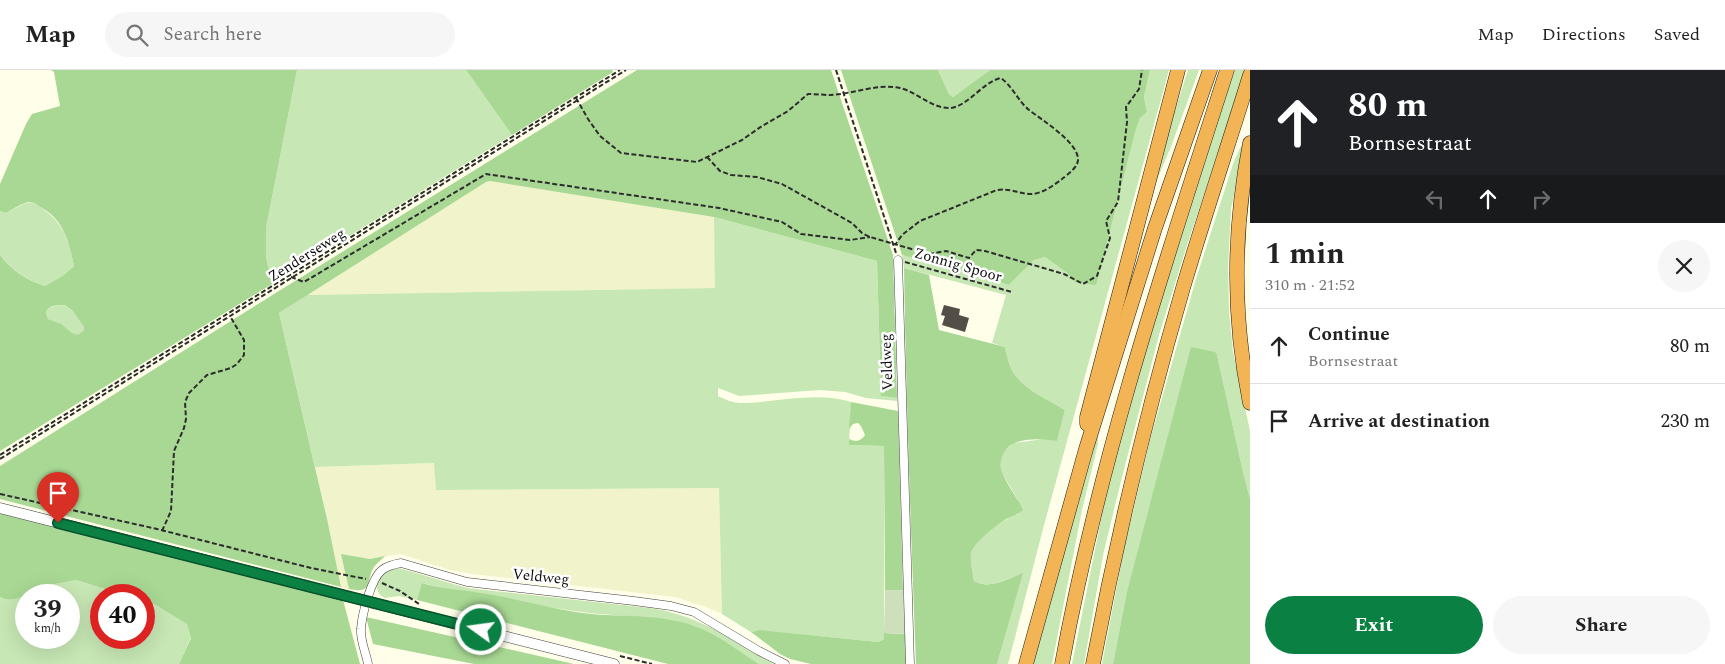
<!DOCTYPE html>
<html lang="en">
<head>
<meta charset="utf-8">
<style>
  body { margin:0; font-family:Spectral,serif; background:#f6f6f6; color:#222; height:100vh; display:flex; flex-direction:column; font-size:19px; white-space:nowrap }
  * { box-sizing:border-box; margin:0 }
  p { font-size:16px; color:#767676 }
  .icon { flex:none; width:28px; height:28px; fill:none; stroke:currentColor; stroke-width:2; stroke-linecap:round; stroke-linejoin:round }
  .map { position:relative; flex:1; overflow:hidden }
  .details { display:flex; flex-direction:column; background:#fff; width:475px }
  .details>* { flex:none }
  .banner { background:#202124; color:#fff; overflow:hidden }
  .speed { position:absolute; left:15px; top:514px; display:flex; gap:10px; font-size:25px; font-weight:700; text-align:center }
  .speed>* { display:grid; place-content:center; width:65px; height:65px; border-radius:50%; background:#fff; box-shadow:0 5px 20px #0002; line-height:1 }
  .speed small { font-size:12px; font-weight:400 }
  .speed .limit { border:8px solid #d22; background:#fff; color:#111 }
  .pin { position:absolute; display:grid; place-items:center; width:42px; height:42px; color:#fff; margin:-51px -21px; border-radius:50% 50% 50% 0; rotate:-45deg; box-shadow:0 0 5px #0007 }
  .pin .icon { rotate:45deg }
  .me { position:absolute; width:55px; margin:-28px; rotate:284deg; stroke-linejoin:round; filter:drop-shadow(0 0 4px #0008) }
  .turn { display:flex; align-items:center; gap:18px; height:105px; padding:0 15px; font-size:22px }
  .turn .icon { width:65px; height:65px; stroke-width:2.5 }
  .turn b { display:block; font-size:35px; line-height:42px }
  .lanes { display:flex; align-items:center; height:48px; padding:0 15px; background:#0003; justify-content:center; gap:25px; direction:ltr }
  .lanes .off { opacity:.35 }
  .round { display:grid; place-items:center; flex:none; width:52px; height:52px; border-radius:26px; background:#f6f6f6 }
  .headline { display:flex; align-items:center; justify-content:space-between; height:85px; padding:0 15px }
  h1 { font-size:30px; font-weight:700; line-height:38px }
  .action { display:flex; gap:10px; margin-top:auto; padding:10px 15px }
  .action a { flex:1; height:58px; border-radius:30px; background:#0b8043; color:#fff; font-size:20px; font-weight:700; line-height:58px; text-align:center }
  .action a+a { background:#f6f6f6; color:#222 }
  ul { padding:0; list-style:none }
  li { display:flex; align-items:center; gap:15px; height:75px; padding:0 15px; border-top:1px solid #e0e0e0 }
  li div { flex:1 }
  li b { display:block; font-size:19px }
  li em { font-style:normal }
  header { display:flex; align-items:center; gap:30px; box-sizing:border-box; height:70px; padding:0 25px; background:#fff; border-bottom:1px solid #e0e0e0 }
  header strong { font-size:24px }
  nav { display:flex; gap:28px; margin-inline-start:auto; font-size:18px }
  .search { width:350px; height:45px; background:#f6f6f6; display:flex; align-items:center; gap:12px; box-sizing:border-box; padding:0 18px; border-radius:28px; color:#767676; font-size:19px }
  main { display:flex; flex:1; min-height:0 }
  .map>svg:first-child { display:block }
</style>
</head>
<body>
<header>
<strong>Map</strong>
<div class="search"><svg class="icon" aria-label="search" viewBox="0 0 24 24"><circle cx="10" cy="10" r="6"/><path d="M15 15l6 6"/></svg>Search here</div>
<nav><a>Map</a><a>Directions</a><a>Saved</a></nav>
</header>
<main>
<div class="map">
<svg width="1250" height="594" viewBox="0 0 1250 594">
  <rect width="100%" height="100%" fill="#fffee9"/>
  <g fill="#f1f3ca">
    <path d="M490,111l224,36 2,71 -409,7 179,-113z"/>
    <path d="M435,393l1,27 283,-2 3,126 -16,-7 -31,-10 -202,-23 -23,-4 -49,-16 -31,5 -28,-4 7,34 -8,-2 -26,-120z"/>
  </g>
  <g fill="#c7e7b4">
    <path d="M297,0h169l46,65 -240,149 -6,-27v-29z"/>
    <path d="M938,0h52l-37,27 -4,-3z"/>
    <path d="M1150,0h19l-125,455 -36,139h-11l25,-90c-15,4 -32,16 -48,7 -1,-8 -4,-19 -3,-27 3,-16 34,-36 48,-40l-1,-14 -17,-29 -1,-9 4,-11 10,-8 30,-4 13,2 8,-31c-20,-12 -46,-22 -55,-44 -2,-6 -4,-13 -5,-19l-13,-4 14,-48 -102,-27 -2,-13 107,30 25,-25 11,-3 22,16 8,9 65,-164 7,-6 -3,-15z"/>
    <path d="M1188,0h11l-27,74 -23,55 10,-38z"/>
    <path d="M1235,0h11l-59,175 -28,90 -38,146 -18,74 -19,109h-12l38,-189 23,-88 79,-252z"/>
    <path d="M1245,68l-14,71 -3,58 1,45 4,40 17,79v68l-7,-27 -26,-117 -91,241 -13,68h-11l22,-115 26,-109 46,-161 38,-118z"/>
    <path d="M32,132c30,17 35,32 42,64l-10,9 -19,11c-18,-5 -33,-17 -45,-31v-44l6,2 17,-9z"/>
    <path d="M714,147l163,44 4,135 16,2v3l-31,-3 -21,-6 -25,-2 -81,6 -21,-8v8c6,3 15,7 22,7 36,0 75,-12 111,-1l-2,43 35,1v193l-6,3 -111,-11 -8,-1 -8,2 -29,-18 -3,-126 -283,2 -2,-27 -119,4 -36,-154 28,-18 408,-7z"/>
    <path d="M63,235l9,5 12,17 -1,4 -5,5 -6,-3 -11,-8 -13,-6 -2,-6c3,-8 10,-7 17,-8z"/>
    <path d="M1098,364v10l-16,66 -30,154h-21z"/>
    <path d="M399,498l68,20 183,20c48,7 83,32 123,56h-14l-62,-37 -26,-7 -82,-7 -43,-6 -65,-14 -31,-3 -27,-7 -6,17 -18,-4 -14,2 -5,-3c-10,-14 6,-26 19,-27z"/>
    <path d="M76,510l48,15h-23v43h43v-37l12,4 31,18 4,14 -12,27h-179v-67c9,5 17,2 26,-1v42h43v-43h-38l19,-10z"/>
  </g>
  <g fill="#a8d894" fill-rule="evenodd">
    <path d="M51,0h246l-31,158v29l6,27 -272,167v-196c11,14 27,26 45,31l19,-11 10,-9c-5,-23 -10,-46 -32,-58 -2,-1 -7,-5 -10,-6 -8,-1 -19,7 -26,11l-6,-2v-27l26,-60 6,-10 28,-8 -6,-34zM64,235l8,5 12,17 -1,4 -5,4 -6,-2 -11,-9 -13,-5 -2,-6c2,-8 10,-8 18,-8z"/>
    <path d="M466,0h146l1,2 -101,63z"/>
    <path d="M637,0h194l62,185 4,143 -16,-2 -4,-135 -163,-44 -224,-36 -4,1 -207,131 48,206 14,68 -341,-88v-33l274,-172z"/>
    <path d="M841,0h97l11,24 4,3 37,-27h160l-6,27 3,15 -7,6 -5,14 -39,153 -21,-3 -8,-9 -22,-16 -11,3 -25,25 -107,-30z"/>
    <path d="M904,198l25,7 10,55 66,17c1,6 3,13 5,19 9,22 35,32 55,44l-8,31c-18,-3 -48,-5 -55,16 -2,5 -2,10 0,15 5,13 15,25 21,38 -5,5 -11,6 -17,9 -10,7 -33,23 -35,35 -1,8 2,19 3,27 15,9 34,-2 49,-8l-26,91h-81c-5,-132 -10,-264 -12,-396z"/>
    <path d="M1191,277l24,5 2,3 26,117 7,27v165h-137l13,-68z"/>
    <path d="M851,332l47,9 5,179h-18l-1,-144 -35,-1v-6c7,3 11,3 16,-4l-4,-9 -3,-3 -5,1 -4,5z"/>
    <path d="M0,443l343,87 17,64h-181l12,-26 -4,-14 -31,-19 -12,-4v-6h-20l-48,-15 -26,5 -15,9 -9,1v1c-9,3 -17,6 -26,1z"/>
    <path d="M341,484l29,5 15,-3c-3,3 -8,7 -11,11 -9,15 0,27 -25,22z"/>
    <path d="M422,513c20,6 40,7 60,10 37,6 72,17 109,21 34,3 73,0 106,13 22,8 42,25 62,37h-91l-251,-64z"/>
    <path d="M366,547l208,47h-100l-101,-20z"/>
    <path d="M759,560l119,12 6,-3v-6l21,1 1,28 -1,2h-94l-21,-5 -10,-5 -29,-22z"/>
  </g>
  <path fill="#cedfbc" d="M885,520h18l2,44 -21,-1z"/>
  <path fill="#534e48" d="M944,235l16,4 -1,6 10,3 -4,14 -23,-7 3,-9 -4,-1z"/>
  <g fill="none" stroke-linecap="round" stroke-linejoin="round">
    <defs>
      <g id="minor">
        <path d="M898,190l12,404"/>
        <path d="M368,594c-2,-11 -8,-24 -7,-35 1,-15 10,-50 21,-59 5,-4 13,-6 19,-7l66,19 167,19 37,5 23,6 65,39 26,13"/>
      </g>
      <path id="tertiary" d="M0,438l614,156"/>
      <g id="motorway">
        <path d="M1250,73c-17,87 -18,173 0,260"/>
        <path d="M1087,354v-7l91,-347"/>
        <path d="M1026,594l60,-215 69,-221 55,-158"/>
        <path d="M1062,594c37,-203 102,-398 165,-594"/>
        <path d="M1093,594c24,-127 54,-252 90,-376 21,-71 45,-142 67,-213"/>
      </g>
    </defs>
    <use href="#minor" stroke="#3e3e3e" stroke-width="9"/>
    <use href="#tertiary" stroke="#3e3e3e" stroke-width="11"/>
    <use href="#motorway" stroke="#1c1c1c" stroke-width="15"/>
    <g stroke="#2d2d2d" stroke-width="2" stroke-dasharray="5 2.5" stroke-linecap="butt">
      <path d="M836,0l60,183"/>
      <path d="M576,28l12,21 12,17 21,17 76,9 45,-22 20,-14 26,-15 20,-17c8,0 16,1 23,1 21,-1 48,-12 69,-7 17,4 31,20 49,20 18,0 33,-26 52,-30 12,9 17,23 28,32 13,10 47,31 49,48 1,9 -10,16 -16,21 -8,6 -20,15 -31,15 -12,0 -20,-6 -34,-4l-77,31 -18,14 -7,10"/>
      <path d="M707,87l13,14 11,4 26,2 25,7 70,39 10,10 8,4 59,17 17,-3 23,7 7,-8 9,1 79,23 19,10 14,-8 13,-38 -4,-17 12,-19 9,-80 -1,-15 13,-18 3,-19"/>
      <path d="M905,192l107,30"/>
      <path d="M291,207l13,5 182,-108 233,34 63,14 19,12 49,6 20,-3"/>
      <path d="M0,385l620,-385"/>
      <path d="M0,389l626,-389"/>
      <path d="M0,424l157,35 154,39 55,11"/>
      <path d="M162,461l9,-20 3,-60 10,-23 2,-9 -1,-17 4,-9 18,-18 24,-7 6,-4 7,-9v-15l-14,-24"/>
      <path d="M382,513l18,8 19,13"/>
      <path d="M620,586l32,8"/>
    </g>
    <use href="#minor" stroke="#fff" stroke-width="8"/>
    <use href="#tertiary" stroke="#fff" stroke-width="10"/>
    <use href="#motorway" stroke="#f2b454" stroke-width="14"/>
  </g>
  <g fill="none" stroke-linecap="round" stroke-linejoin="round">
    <defs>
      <path id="route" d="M58,453l423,107"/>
    </defs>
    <use href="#route" stroke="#07532c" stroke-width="12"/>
    <use href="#route" stroke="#0b8043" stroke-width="9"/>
  </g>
  <g text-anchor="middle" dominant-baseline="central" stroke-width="5" stroke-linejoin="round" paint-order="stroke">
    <g font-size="15" fill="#0b0b0b" stroke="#fff">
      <text transform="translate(307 185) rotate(-32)">Zenderseweg</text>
      <text transform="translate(958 195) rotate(16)">Zonnig Spoor</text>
      <text transform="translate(887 292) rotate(-92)">Veldweg</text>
      <text transform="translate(541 507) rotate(6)">Veldweg</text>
    </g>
  </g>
</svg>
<div class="speed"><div>39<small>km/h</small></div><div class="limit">40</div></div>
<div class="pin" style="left:58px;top:453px;background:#d93025"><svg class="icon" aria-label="arrive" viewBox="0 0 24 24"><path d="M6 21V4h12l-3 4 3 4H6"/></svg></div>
<svg class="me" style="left:481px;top:560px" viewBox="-20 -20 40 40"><circle r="17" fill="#0b8043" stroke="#fff" stroke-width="3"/><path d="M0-11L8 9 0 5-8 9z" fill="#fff"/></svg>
</div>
<section class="details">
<div class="banner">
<div class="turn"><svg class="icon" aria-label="ahead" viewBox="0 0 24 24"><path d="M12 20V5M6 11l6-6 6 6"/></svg><div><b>80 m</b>Bornsestraat</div></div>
<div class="lanes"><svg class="icon off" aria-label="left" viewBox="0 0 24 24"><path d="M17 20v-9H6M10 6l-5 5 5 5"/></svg><svg class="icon" aria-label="ahead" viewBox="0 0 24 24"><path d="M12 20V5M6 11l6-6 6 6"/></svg><svg class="icon off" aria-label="right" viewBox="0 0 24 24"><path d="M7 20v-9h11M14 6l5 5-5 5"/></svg></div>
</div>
<div class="headline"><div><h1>1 min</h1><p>310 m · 21:52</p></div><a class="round"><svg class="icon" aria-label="close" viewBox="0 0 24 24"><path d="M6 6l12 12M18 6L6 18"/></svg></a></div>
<ul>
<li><svg class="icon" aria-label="ahead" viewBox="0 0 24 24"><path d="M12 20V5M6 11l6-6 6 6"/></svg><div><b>Continue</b><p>Bornsestraat</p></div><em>80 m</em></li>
<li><svg class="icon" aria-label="arrive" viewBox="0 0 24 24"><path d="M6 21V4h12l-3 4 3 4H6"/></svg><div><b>Arrive at destination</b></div><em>230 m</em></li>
</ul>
<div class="action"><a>Exit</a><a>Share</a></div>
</section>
</main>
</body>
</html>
